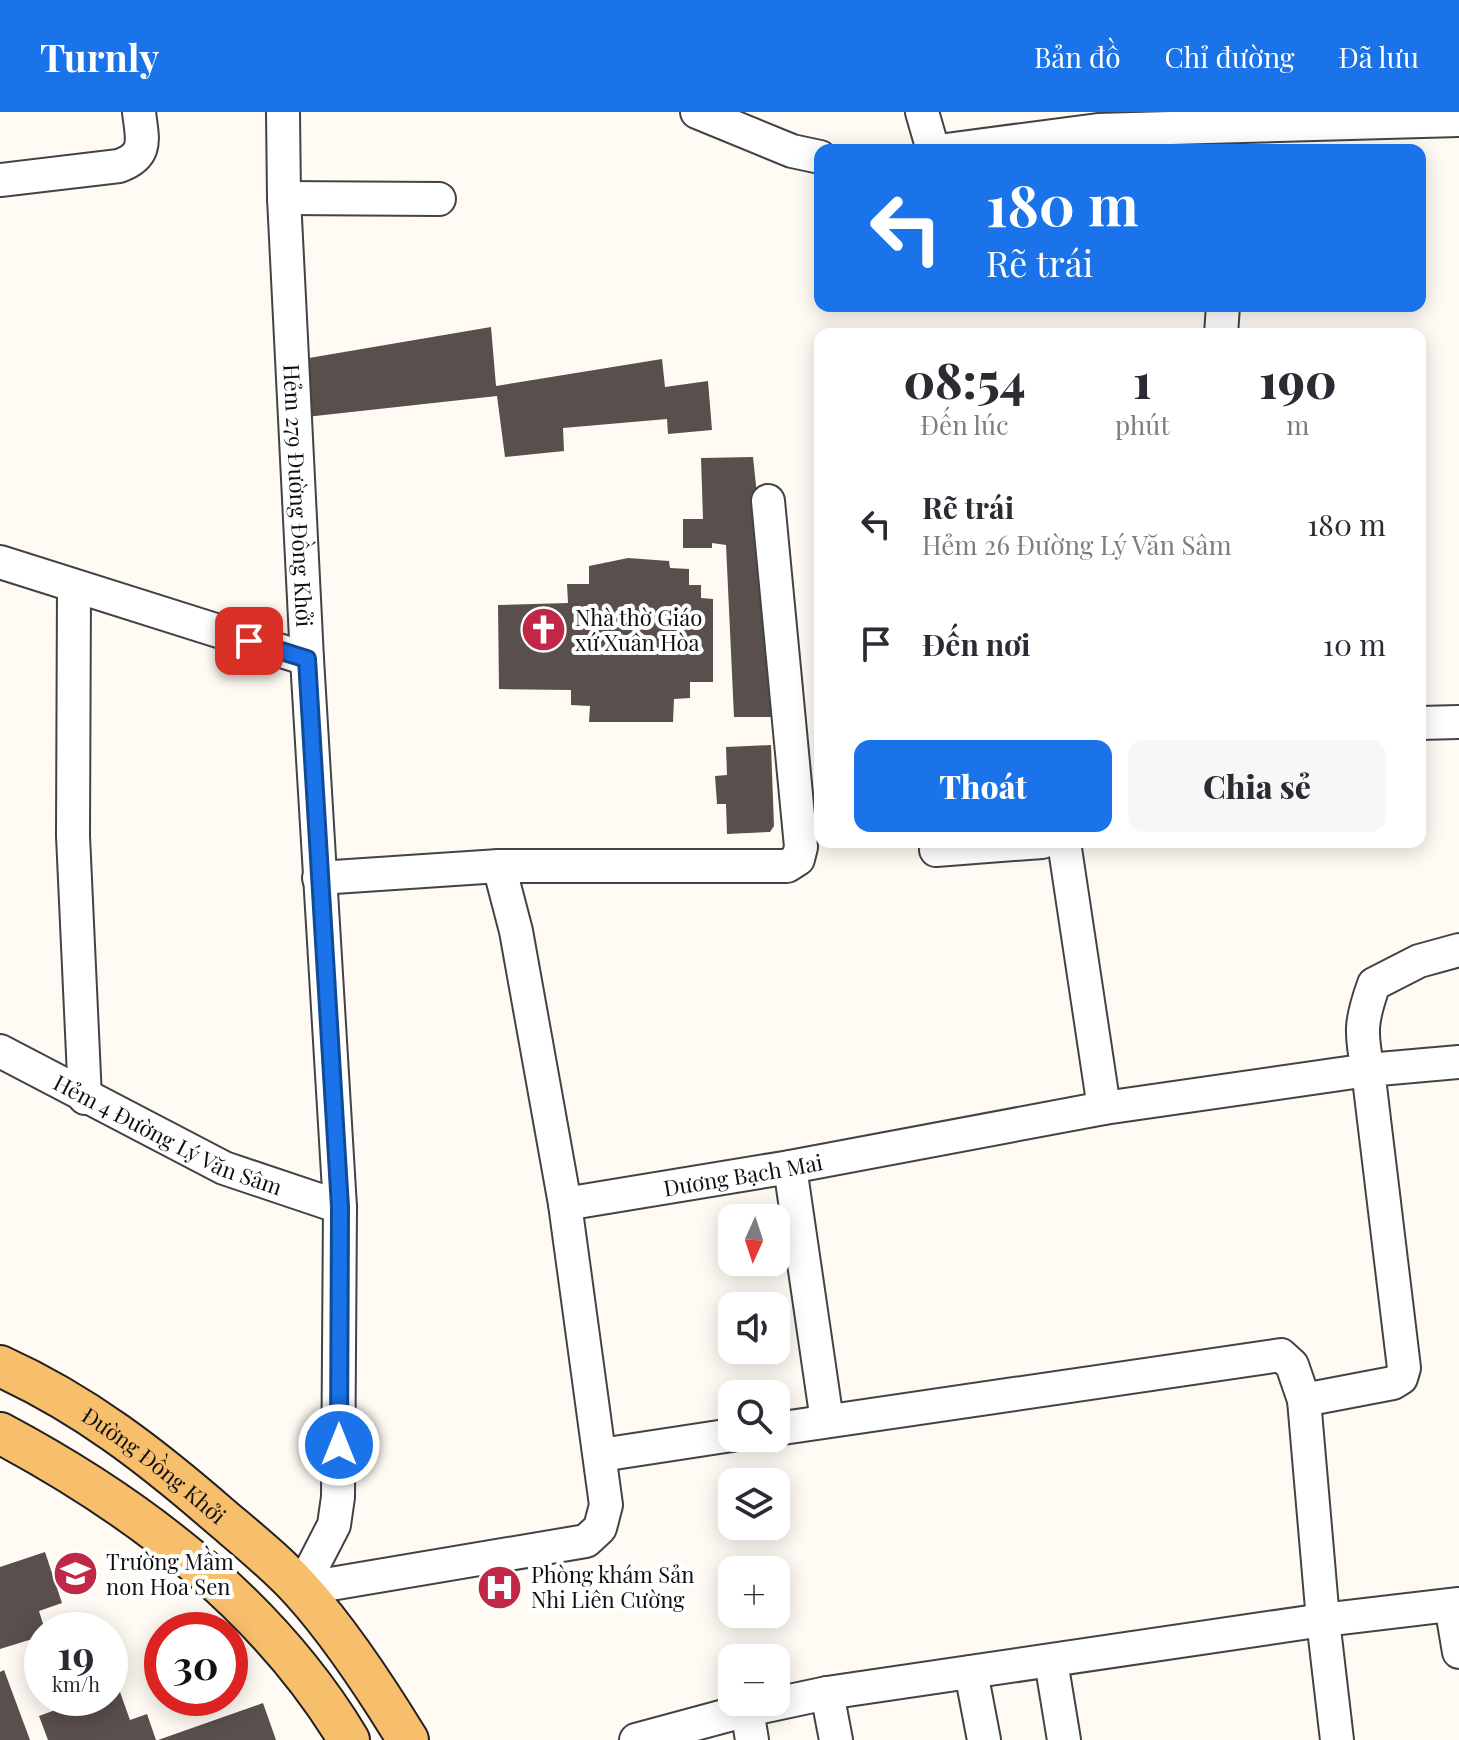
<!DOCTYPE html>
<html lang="vi">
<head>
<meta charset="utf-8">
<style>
  body { margin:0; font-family:"Playfair Display",serif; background:#f7f7f7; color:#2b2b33; height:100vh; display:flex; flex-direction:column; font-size:30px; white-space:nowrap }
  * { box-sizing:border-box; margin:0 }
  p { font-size:26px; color:#7c7c81 }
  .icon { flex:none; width:44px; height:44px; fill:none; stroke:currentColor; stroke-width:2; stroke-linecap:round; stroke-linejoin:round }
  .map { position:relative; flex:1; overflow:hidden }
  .sheet { position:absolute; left:814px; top:216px; width:612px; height:520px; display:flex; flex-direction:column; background:#fff; border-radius:16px; box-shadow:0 4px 20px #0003 }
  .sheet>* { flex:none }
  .guide { position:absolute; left:814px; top:32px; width:612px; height:168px; border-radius:16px; box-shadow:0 4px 20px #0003; background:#1a73e8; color:#fff; overflow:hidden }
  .needle { width:52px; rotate:183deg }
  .buttons { position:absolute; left:718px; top:1092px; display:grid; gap:16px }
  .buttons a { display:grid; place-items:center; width:72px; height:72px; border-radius:16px; background:#fff; box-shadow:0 4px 20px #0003; font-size:40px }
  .speed { position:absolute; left:24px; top:1500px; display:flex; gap:16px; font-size:40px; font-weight:700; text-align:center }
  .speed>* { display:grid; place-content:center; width:104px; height:104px; border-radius:50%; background:#fff; box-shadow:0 4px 20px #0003; line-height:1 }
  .speed small { font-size:20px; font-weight:400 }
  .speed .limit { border:12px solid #d22; background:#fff; color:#111 }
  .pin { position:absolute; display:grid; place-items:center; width:68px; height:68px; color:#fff; margin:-34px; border-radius:16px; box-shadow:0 4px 12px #0006 }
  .me { position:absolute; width:88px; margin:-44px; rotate:0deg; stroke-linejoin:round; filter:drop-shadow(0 0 6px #0008) }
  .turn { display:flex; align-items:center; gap:28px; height:168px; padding:0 40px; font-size:36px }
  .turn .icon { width:104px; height:104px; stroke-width:2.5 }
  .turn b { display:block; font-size:56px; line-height:68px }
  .eta { display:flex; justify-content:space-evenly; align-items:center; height:136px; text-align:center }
  .eta b { font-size:48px; font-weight:800; line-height:56px }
  .button { display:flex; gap:16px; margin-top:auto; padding:16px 40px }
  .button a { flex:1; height:92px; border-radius:16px; background:#1a73e8; color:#fff; font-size:32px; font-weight:800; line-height:92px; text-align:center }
  .button a+a { background:#f7f7f7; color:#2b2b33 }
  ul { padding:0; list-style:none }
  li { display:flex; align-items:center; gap:24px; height:120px; padding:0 40px }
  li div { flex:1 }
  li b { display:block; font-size:30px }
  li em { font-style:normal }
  header { display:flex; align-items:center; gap:48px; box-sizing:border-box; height:112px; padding:0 40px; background:#1a73e8; color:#fff }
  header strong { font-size:38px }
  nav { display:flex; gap:44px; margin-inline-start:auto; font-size:28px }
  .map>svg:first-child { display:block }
</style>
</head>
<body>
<header>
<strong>Turnly</strong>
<nav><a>Bản đồ</a><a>Chỉ đường</a><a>Đã lưu</a></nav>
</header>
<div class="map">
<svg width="1459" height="1628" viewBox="0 0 1459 1628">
  <rect width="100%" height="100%" fill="#fffbf4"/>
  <g fill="#594f4d">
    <path d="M491,215l5,59 166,-27 3,28 43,-6 4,49 -44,4 -1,-15 -104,9 1,23 -59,6 -8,-61 -191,21 -3,-58z"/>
    <path d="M753,345l9,85 16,175h-44l-8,-172 -14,-2v5h-29v-29h20l-2,-61z"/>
    <path d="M628,446l41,3 1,7 19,1v16h12v13l12,1v83h-23v16l-16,1 -1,23h-84l1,-16 -19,-1v-15l-72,-1 -1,-84 70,-2 -1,-19h22v-18z"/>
    <path d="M771,633l3,81 -4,6 -43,2 -1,-30h-9l-2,-28 12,-1 -1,-28z"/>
    <path d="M45,1440l17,51 -23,8 6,19h-3v6l-42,13v-82z"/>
    <path d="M110,1552l20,56 17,-6 9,26h-108l-9,-24 38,-14 -1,-4h34z"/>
    <path d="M4,1558l26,70h-30v-68z"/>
    <path d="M263,1591l13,37h-118z"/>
  </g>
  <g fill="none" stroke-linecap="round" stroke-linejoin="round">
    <defs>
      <g id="minor">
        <path id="s1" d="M283,0l1,86 23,461 33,548 -2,290 -4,28 -33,64"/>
        <path d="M697,0l95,39 28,6"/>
        <path d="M922,0l11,38"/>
        <path d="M946,38l152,-20 361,-10"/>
        <path d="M0,68l119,-14c30,-11 23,-27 20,-54"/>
        <path d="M284,86l155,1"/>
        <path d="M1221,222l2,-28"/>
        <path d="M0,450l307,97"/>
        <path d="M74,474l-1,250 12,262"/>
        <path d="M1420,611l39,-1"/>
        <path d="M1064,730l40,266"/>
        <path d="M936,738l106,-8"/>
        <path d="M499,754l17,65 49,273"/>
        <path d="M319,766l180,-12h288l11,-7 3,-12 -33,-346"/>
        <path id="s2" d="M0,939l224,117 116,39"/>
        <path d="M790,1055l37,254"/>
        <path d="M1304,1288l89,-17 8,-5 3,-10 -36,-298 91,-8"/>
        <path d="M776,1317l505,-74 11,10 12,35 19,220 14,120"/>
        <path d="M601,1343l131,-20"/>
        <path id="s3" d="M301,1477l285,-48 14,-13 6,-23 -41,-301 225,-37 314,-59 264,-38c-8,-38 -7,-50 6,-86l45,-23 40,-11"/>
        <path d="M1451,1493l8,47"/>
        <path d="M1051,1549l13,79"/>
        <path d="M971,1560l13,68"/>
        <path d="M827,1581l9,47"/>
        <path d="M747,1598l5,30"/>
        <path d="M636,1628l111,-30 80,-17 496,-73 136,-16"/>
      </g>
      <g id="major">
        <path id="s4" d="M0,1254c84,38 152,91 221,151 27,23 57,47 81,74 38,42 76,100 106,149"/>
        <path d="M0,1321c137,73 268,172 349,307"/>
      </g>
    </defs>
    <use href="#minor" stroke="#434343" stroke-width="36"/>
    <use href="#major" stroke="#212121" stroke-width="44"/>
    <use href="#minor" stroke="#fff" stroke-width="32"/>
    <use href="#major" stroke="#f7be6c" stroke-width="40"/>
  </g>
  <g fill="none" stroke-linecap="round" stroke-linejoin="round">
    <defs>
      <path id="route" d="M249,529l58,18 33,548 -1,238"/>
    </defs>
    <use href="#route" stroke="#114b97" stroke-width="20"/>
    <use href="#route" stroke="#1a73e8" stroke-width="14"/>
  </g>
  <defs>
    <symbol id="church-disc" viewBox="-11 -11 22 22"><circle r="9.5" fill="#c12848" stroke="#fff"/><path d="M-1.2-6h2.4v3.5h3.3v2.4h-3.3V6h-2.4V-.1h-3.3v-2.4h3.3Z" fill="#fff"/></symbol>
    <symbol id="school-disc" viewBox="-11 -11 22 22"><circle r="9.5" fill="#c12848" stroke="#fff"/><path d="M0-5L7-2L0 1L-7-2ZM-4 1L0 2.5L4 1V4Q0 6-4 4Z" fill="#fff"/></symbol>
    <symbol id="hospital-disc" viewBox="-11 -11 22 22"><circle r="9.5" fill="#c12848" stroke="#fff"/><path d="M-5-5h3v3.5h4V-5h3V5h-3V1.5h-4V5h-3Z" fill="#fff"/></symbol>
  </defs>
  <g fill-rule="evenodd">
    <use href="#church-disc" x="518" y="492" width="51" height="51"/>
    <use href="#school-disc" x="50" y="1436" width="51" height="51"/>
    <use href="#hospital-disc" x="474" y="1450" width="51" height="51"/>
  </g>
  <g text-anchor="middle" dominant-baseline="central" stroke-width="8" stroke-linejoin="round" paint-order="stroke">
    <g font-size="22" fill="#101010" stroke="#fff">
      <text stroke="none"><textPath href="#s1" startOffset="384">Hẻm 279 Đường Đồng Khởi</textPath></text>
      <text stroke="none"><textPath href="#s2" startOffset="188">Hẻm 4 Đường Lý Văn Sâm</textPath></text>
      <text stroke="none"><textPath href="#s3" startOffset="816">Dương Bạch Mai</textPath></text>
      <text stroke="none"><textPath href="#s4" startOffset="184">Đường Đồng Khởi</textPath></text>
    </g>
    <g font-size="22" fill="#101010" stroke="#fff" text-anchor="start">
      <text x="575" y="505">Nhà thờ Giáo<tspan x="575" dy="25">xứ Xuân Hòa</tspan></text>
      <text x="106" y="1449">Trường Mầm<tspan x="106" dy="25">non Hoa Sen</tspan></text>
      <text x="531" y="1462">Phòng khám Sản<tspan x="531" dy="25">Nhi Liên Cường</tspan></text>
    </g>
  </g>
</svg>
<div class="buttons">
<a><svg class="needle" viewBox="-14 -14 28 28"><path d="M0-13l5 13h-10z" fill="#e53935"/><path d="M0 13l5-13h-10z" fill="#7c7c81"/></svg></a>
<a><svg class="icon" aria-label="sound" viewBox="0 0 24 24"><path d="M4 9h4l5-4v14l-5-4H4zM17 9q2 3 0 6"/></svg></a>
<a><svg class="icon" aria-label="search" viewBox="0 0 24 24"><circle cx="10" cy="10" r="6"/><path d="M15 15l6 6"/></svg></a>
<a><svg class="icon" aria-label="layers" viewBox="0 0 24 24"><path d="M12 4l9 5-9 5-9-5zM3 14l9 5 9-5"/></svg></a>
<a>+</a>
<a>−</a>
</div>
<div class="speed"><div>19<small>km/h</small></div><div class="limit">30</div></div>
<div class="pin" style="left:249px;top:529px;background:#d93025"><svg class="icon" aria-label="arrive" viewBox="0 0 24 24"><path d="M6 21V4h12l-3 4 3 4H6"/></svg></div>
<svg class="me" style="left:339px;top:1333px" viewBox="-20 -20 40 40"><circle r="17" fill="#1a73e8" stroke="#fff" stroke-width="3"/><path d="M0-11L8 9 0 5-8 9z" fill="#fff"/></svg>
<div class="guide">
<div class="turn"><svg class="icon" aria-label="left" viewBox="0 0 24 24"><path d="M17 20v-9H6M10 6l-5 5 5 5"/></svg><div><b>180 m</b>Rẽ trái</div></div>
</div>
<section class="sheet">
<div class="eta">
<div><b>08:54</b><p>Đến lúc</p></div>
<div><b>1</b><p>phút</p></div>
<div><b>190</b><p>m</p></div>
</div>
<ul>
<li><svg class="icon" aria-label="left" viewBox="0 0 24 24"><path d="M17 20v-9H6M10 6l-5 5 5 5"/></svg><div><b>Rẽ trái</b><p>Hẻm 26 Đường Lý Văn Sâm</p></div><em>180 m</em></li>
<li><svg class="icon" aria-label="arrive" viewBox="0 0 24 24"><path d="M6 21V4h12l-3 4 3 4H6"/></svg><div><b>Đến nơi</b></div><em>10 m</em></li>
</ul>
<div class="button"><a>Thoát</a><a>Chia sẻ</a></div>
</section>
</div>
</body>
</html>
